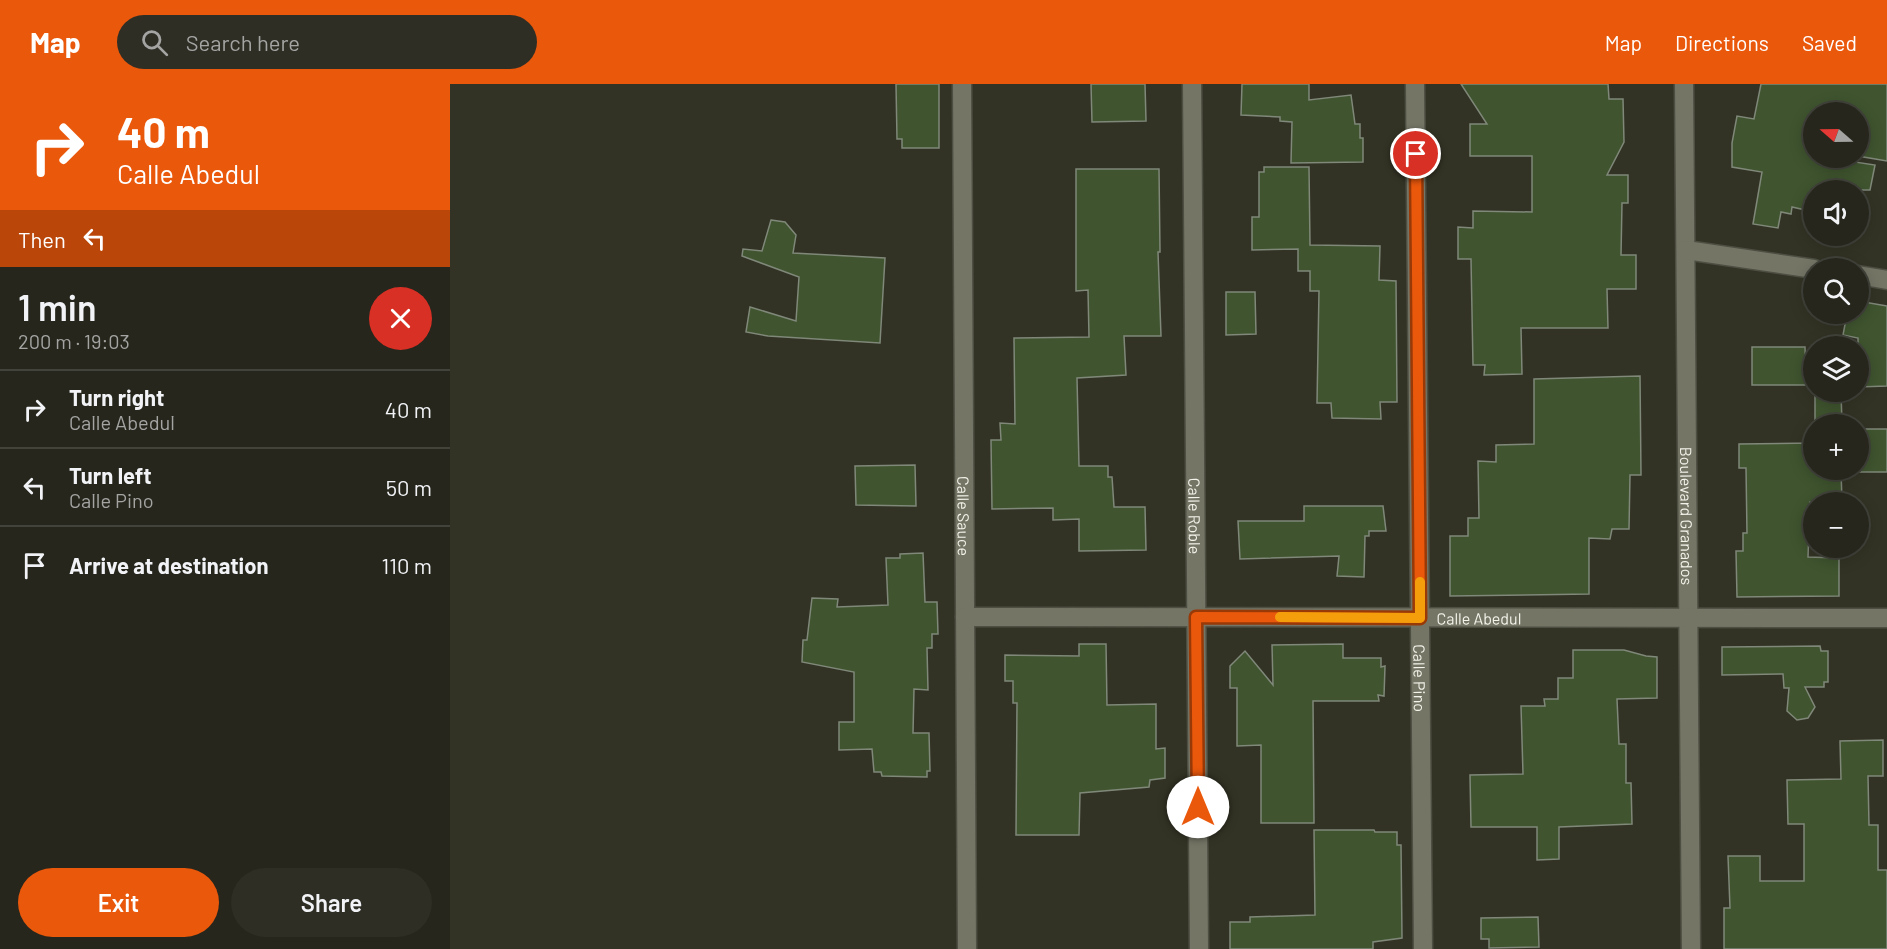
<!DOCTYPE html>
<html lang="en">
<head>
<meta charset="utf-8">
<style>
  body { margin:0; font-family:Barlow,sans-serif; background:#2e2e25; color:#f1f3f6; height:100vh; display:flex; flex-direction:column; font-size:22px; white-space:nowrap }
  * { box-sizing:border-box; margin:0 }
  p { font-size:20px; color:#a4a5a3 }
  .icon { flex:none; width:33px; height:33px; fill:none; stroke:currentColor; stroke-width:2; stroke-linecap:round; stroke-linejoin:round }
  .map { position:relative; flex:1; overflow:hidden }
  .side { display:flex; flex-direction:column; background:#26261c; width:450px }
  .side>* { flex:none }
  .guide { background:#ea580c; color:#fff; overflow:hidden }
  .needle { width:39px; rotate:290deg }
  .fabs { position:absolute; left:1353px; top:18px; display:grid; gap:12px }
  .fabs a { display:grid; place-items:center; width:66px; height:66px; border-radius:50%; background:#26261c; box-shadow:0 3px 15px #0003,0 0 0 2px #42433b; font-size:30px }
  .pin { position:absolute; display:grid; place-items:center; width:51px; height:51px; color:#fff; margin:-26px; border:3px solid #fff; border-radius:50%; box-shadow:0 2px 6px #0007 }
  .me { position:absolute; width:66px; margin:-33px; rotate:0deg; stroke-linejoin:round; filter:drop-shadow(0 0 4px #0008) }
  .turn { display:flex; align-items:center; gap:21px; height:126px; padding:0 18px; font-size:27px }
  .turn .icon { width:78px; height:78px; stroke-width:2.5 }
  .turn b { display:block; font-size:42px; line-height:51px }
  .then { display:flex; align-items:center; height:57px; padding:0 18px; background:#0003; gap:12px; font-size:22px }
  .round { display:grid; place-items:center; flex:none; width:63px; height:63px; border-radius:32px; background:#2e2e25 }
  .head { display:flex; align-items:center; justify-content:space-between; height:102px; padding:0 18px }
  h1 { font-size:36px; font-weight:600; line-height:45px }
  .action { display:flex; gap:12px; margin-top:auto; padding:12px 18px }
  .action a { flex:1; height:69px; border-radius:36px; background:#ea580c; color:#fff; font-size:24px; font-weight:600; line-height:69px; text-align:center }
  .action a+a { background:#2e2e25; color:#f1f3f6 }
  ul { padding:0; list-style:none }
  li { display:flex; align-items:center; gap:18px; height:78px; padding:0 18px; border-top:2px solid #42433b }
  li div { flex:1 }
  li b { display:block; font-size:22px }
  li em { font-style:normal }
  header { display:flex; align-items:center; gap:36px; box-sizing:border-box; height:84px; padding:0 30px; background:#ea580c; color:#fff }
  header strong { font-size:28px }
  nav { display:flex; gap:33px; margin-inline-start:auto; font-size:21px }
  .search { width:420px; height:54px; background:#2e2e25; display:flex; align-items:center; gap:15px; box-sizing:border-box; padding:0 21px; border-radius:33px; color:#a4a5a3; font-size:22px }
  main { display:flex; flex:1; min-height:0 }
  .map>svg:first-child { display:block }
</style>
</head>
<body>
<header>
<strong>Map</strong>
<div class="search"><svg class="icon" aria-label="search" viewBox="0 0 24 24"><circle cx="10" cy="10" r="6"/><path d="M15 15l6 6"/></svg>Search here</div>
<nav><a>Map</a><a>Directions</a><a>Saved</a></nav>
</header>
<main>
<section class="side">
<div class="guide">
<div class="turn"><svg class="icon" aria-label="right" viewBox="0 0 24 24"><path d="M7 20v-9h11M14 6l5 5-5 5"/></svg><div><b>40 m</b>Calle Abedul</div></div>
<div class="then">Then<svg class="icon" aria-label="left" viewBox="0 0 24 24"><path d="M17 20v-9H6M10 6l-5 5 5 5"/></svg></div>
</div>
<div class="head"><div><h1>1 min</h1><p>200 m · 19:03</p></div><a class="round" style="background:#d93025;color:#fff"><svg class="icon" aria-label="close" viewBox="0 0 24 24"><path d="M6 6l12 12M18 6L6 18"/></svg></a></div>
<ul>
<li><svg class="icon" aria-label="right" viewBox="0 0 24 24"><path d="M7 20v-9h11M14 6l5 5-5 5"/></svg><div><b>Turn right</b><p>Calle Abedul</p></div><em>40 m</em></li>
<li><svg class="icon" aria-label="left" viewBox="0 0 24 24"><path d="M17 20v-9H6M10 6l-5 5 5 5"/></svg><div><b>Turn left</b><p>Calle Pino</p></div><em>50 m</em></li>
<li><svg class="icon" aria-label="arrive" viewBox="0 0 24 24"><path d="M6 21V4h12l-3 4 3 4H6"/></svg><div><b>Arrive at destination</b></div><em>110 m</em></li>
</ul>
<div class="action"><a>Exit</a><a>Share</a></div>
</section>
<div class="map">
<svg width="1437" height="865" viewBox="0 0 1437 865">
  <rect width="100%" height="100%" fill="#333325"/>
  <g fill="#3f542f" stroke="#7f8879" stroke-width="1.5">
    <path d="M446,0h43v64h-37v-9h-5z"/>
    <path d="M641,0h54l1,37 -54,1z"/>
    <path d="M792,0h67v16l42,-5 4,29h5v14h3v24l-72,1 1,-41 -12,-1v-4l-39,-2z"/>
    <path d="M1011,0h147l1,15h14l1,43 -17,33h21v28h-6l-1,52h15v34h-29l1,39h-87l1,46 -38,1 1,-10h-12l-2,-106h-13v-32l15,1v-17l59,1v-56h-62v-32h17z"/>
    <path d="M1311,0h126v77l-29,-5v-44h-44v46h15l46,7 -5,25h-56v22l-22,-5 -1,7 -10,-2 -3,16 -25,-4 9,-52 -30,-5v-24l5,-27 17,3z"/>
    <path d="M814,83h45l1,78 70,1 -1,34 17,1 1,121h-17l1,17 -49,-1 -1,-15h-14l2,-112h-9v-20h-12v-22l-46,1v-33h7v-45h5z"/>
    <path d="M626,85h83l1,83h-2l3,84h-37l2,39 -49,3 2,88h29v11h4l2,30h31l1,43 -67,1v-32l-26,1v-12l-61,1 -1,-69h10l-1,-17 15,1 -1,-86 75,-1 -1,-47 -12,1z"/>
    <path d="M321,136l14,2 11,13 -3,18 92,5 -5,85 -112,-7 -22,-4 4,-25 46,14 3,-44 -57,-21 1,-7 19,2z"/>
    <path d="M776,208h29l1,42 -30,1z"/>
    <path d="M1408,217l29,5v80l-29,1v-49l-15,-3 4,-21h11z"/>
    <path d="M1302,263h53l1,38h-54z"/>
    <path d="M1190,292l1,99h-11l-1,54h-17l-2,10 -21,-1v56l-139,2v-60h18v-18h11l-1,-57 18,1v-17l38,-1v-65z"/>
    <path d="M1365,308h26l1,32h-27z"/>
    <rect x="1408" y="345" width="29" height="43"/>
    <path d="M1364,359v27h27l1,32h-32l-2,55 31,1v38l-102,1 -1,-46h7v-18h4l-1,-65h-7v-24z"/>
    <path d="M465,381l1,41 -60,-1 -1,-39z"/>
    <path d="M854,422h79l3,25h-17v5h-4l-1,41 -27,-1 2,-20 -99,3 -2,-38h66z"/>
    <path d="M473,469l2,49h12l1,32h-6v14h-5l1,42 -14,-1 -1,44h16l1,38h-3v6l-45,-1 -1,-4h-7l-2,-23 -33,1v-28h15v-50l-52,-10 1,-22h4l5,-42 26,1 -1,8 51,-2 -2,-47h14v-4z"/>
    <path d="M629,560h27l1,61 49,-1v45l9,-1v30l-15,2 -1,7 -69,6 -1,42h-63l1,-132h-4v-22h-8v-26l74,1z"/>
    <path d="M893,560v14h38v9l4,-1 -1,30 -6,-1 1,6h-66l1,122h-53v-78l-24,1v-58h-7v-22l15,-15 28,34 -1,-40z"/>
    <path d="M1370,562l1,5h7v31h-4v5h-19l10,20 -7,11 -11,2 -10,-9 2,-23h-5l-1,-14 -61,1v-28z"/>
    <path d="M1123,566h51l22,6 11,1v41l-40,1 2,45h7v39h5l1,41 -73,3v32l-22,1v-33h-66l-1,-52 53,-1 -2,-68h24l-1,-7h14v-21h15z"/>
    <path d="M1433,656v36h-15l1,49h9v45h9v79h-163v-41h6l-2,-52h32v25h44v-57h-16l-1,-44 54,-1 -1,-38z"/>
    <path d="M864,746h60l1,2h22v13h4l1,93 -29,4v7h-143v-27h20v-5l65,-2z"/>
    <path d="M1088,833l1,30 -50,1v-9h-8v-21z"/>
  </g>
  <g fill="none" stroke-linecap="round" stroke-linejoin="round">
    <defs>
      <g id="street">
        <path id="s1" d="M512,0l5,865"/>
        <path id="s2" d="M742,0l7,865"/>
        <path id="s3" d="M965,0l8,865"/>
        <path id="s4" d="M1234,0l7,865"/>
        <path d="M1236,166l128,19"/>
        <path d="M1408,191l29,5"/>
        <path id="s5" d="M515,533l922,1"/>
      </g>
    </defs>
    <use href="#street" stroke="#4e4f43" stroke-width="21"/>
    <use href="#street" stroke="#747565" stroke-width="18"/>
  </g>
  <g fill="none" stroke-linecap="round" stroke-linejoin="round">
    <defs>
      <path id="route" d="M748,723l-2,-190 224,1 -4,-464"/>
    </defs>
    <use href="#route" stroke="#983908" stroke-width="15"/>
    <use href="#route" stroke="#ea580c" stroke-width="10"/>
    <path stroke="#f59e0b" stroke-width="10" d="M830,533l140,1v-36"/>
  </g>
  <g text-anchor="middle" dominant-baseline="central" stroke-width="6" stroke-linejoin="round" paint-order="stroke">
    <g font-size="16" fill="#f3f3ea" stroke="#1a1a14">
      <text stroke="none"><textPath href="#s1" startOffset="432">Calle Sauce</textPath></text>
      <text stroke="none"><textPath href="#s2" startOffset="432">Calle Roble</textPath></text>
      <text stroke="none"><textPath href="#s4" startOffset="432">Boulevard Granados</textPath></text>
      <text stroke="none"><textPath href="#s5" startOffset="514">Calle Abedul</textPath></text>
      <text stroke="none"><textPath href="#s3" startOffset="594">Calle Pino</textPath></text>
    </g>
  </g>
</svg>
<div class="fabs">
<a><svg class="needle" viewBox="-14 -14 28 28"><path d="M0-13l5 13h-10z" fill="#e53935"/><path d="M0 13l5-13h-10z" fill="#a4a5a3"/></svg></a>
<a><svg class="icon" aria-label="sound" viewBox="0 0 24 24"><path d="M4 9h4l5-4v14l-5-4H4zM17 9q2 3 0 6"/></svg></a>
<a><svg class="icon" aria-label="search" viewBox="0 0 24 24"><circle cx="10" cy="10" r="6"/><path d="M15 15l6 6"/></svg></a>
<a><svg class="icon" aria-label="layers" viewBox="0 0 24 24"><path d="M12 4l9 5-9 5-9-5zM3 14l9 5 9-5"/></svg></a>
<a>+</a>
<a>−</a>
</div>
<div class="pin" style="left:966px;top:70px;background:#d93025"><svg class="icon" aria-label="arrive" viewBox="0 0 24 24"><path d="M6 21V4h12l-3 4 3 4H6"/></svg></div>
<svg class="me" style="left:748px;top:723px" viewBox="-20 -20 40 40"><circle r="19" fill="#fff"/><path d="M0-13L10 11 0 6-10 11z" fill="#ea580c"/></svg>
</div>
</main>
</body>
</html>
